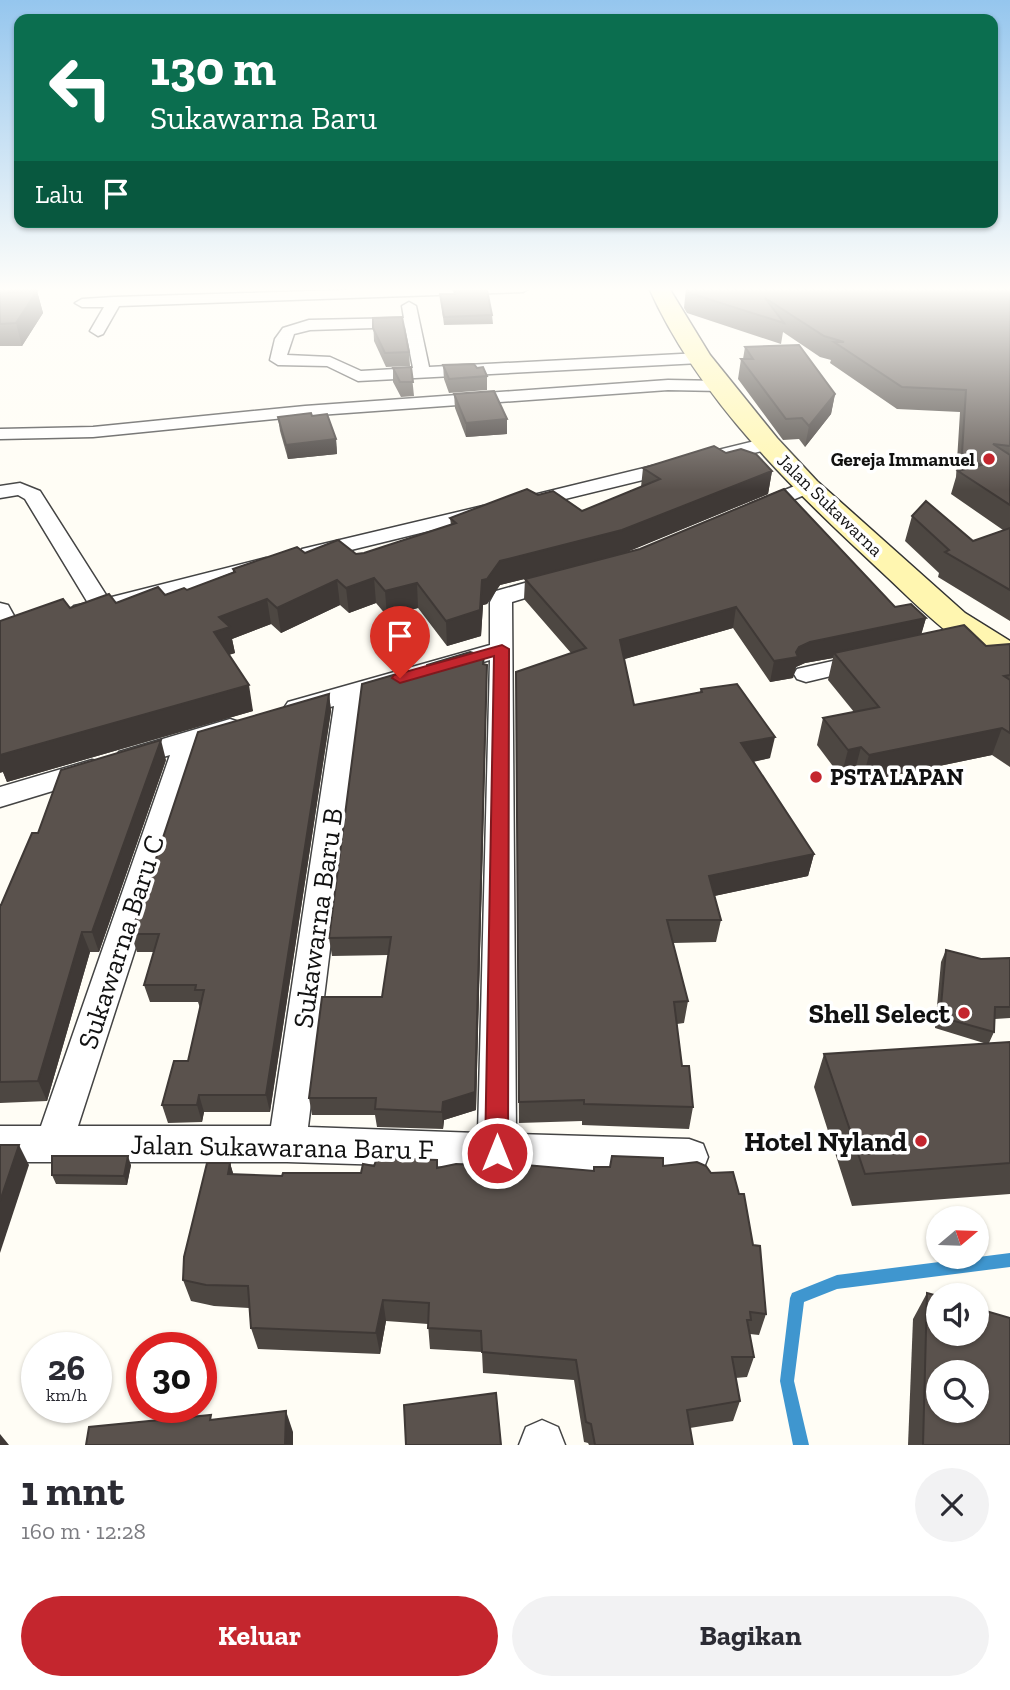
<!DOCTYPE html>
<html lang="id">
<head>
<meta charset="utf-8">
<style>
  body { margin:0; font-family:"Zilla Slab",serif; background:#f2f2f3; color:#2b2b33; height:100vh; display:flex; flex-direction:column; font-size:26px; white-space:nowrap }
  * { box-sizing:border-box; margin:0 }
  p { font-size:23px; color:#7c7c81 }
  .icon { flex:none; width:38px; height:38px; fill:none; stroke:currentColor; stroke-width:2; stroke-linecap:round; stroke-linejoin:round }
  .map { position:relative; height:1445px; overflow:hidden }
  .panel { display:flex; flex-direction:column; background:#fff; flex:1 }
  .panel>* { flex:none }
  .top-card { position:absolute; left:14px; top:14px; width:984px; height:214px; border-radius:14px; box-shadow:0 2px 5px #0004; background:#0b6e4f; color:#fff; overflow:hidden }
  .needle { width:46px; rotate:71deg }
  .buttons { position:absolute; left:926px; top:1206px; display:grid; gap:14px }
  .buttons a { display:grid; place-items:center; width:63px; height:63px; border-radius:50%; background:#fff; box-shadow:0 2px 5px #0004; font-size:35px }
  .speed { position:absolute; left:21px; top:1332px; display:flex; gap:14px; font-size:35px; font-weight:700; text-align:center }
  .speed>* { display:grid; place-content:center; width:91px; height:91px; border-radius:50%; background:#fff; box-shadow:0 2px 5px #0004; line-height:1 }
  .speed small { font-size:18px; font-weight:400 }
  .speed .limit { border:10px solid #d22; background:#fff; color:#111 }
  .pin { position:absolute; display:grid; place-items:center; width:60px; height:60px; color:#fff; margin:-72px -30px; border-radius:50% 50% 50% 0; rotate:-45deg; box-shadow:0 0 7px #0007 }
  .pin .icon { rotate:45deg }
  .me { position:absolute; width:77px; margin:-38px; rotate:0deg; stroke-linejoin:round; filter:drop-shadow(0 0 5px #0008) }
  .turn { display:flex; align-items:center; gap:24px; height:147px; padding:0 21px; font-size:32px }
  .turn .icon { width:91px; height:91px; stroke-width:2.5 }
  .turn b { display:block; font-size:49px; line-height:60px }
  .then { display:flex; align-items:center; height:66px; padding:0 21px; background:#0003; gap:14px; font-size:26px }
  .round { display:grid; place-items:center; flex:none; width:74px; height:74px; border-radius:37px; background:#f2f2f3 }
  .head { display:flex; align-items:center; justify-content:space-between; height:119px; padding:0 21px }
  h1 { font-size:42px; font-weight:700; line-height:52px }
  .primary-button { display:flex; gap:14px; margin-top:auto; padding:14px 21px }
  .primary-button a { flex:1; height:80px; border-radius:42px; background:#c4262e; color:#fff; font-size:28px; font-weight:700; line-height:80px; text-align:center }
  .primary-button a+a { background:#f2f2f3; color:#2b2b33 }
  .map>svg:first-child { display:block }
</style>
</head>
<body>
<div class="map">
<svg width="1010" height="1445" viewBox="0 0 1010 1445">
  <rect width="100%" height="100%" fill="#fffdf5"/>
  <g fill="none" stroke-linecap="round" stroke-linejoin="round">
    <path fill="#3f96cf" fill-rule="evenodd" d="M1010,1253v14l-173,22 -33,13 -10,79 15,64h-16l-13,-64 10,-83 2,-5 45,-18z"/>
    <defs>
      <g id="street">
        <path d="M409,288h121l-7,4 -404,14 -16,28 -5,2 -8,-5 14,-24h-22l-7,-4 7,-4 32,-2z"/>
        <path d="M409,302l7,4 13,61 271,-14 8,5 -8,5 -342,18 -31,-15 -49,-1 -8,-5 5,-21 8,-11 26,-8 95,-2 -2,-12zM405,327l8,41 -52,3 -31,-14 -43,-2 7,-21 16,-4z"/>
        <path d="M668,380l53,1 9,5 -9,5 -53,-1 -363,26 -212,21 -93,2v-10l93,-2 212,-21z"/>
        <path d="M767,438l7,2 2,4 -2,4 -250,61 -7,-2 -3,-4 3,-4z"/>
        <path d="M807,481l7,2 3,4 -3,4 -50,21h-14l-3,-4 3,-4z"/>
        <path d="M20,483l20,8 68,107 158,-40 8,2 3,5 -3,5 -184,46h-16l-4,-5 4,-5 14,-3 -63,-104 -7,-4 -18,3v-12z"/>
        <path d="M483,506l7,2 3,4 -3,4 -180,44 -8,-1 -3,-5 3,-5z"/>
        <path d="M560,573l8,2 3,5 -3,5 -56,17 4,532 173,5 14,5 5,13 -5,13 -14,5 -187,-6 -5,2 -6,-3 -204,-6h-287v-36h41l129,-371 -41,12 -10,-3 -4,-6 4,-6 111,-33 9,3 4,6 -4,6 -38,12 -123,380h193l63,-420 -37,10 -9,-2 -4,-6 4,-6 202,-57v-43l6,-11zM490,660l-12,473 -170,-6 53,-429z"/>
        <path d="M0,603l8,2 15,27 -4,5h-16l-3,-4z"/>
        <path d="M864,654l9,2 3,5 -3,5 -67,16 -9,-3 -3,-5 3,-5z"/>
        <path d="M92,760l10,2 4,7 -4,7 -102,31v-20z"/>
        <path d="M542,1420l16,7 7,18h-46l7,-18z"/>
      </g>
      <path id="secondary" d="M649,288h20l41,67 67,83 40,43 148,132 45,28v26c-44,-11 -91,-60 -123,-90 -90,-84 -187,-175 -238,-289z"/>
    </defs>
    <use href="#street" stroke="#444" stroke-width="3"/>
    <use href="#secondary" stroke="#333" stroke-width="3"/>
    <use href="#street" fill="#fff" fill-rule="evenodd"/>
    <use href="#secondary" fill="#fff6b0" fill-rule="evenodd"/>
  </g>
  <g fill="#4d4742">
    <path d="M0,288h37l-3,3h3l6,22 -21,33h-22z"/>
    <path d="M686,288h324v333l-72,-44 1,-4 -34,-32 7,-25 61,25 30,-11 -52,-36 5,-17 4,-65 -63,-3 -67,-46 1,-3 -11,-3 -37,-25 -2,12 -94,-31 -3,-5z"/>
    <path d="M440,294l52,21 1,9 -49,1z"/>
    <path d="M373,318l36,34 1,14 -24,1 -12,-26z"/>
    <path d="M745,347l90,47 -4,20 -26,33 -6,-8 -16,1 -45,-61 3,-20h2z"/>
    <path d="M443,365l34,3 10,8v14l-38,3 -5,-14z"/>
    <path d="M411,367l3,29 -13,1 -8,-15v-14z"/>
    <path d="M454,394l53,25v15l-41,3 -11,-29z"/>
    <path d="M312,416l24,23 1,15 -49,5 -8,-28 -2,-14z"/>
    <path d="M726,453l46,18 -4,23 -147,60 274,53 31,11 -5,16 65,12 24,-2v123l-18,-12 -130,27 -8,-8 -13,3 -24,-32 6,-27 31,-6 -26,-32 5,-22 -28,5 -9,4 -3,11 -23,4 -37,-54 -109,31 10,46 66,-13 1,-3 69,69 -17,4 61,92 -6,22 -94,20 7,24 -5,22 -43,1 15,58 -4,22 -7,1 5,42 11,41 -4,22 -107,-4v-4l-63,2 -3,-451 55,-19 -47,-54 1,-20 -25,6 -13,19 -4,1 -2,31 -34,10 -29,-38 -31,8 -11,-13 -27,10 -9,-8 -59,28 -10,-9 -39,15 3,14 -6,2 24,56 -246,71 -4,-10 67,-164 46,-5 49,-8 22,-5 46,-18v-3l72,-16 51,1 8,-1 87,-28 -1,-7 88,-23 44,16 59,-24 2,-19z"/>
    <path d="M484,656v8l3,18 -11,428 -32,10 -1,9 -66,-2 -2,-12h-63l-3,-17 73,-101 7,-42 -57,1 -3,-18z"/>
    <path d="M329,694l2,17 -61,401h-66l-2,10 -34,1 -6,-18 26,-44 12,-53 -2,-6h-48l-6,-17 10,-33h-17l-6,-18z"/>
    <path d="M166,760l-67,192h-9l-43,149 -47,2v-198h1l37,-72z"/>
    <path d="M946,950l35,9 29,-1v60l-15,1 -1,13 -5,11 21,-1v152l-158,12 -38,-119 10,-33 163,-10 -52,-16 6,-66z"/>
    <path d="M230,1163l3,11 49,2 79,-3 13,-7 64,2 155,3 70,-5 90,79 13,69 -7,21 -9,-1 4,23 -7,20 -12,1 5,23 -7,20 -43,7 3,17h-104l-1,-2 -4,-1 -10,-62 -91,-7 -1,-21 -52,-3 -2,-25 -42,-3 -6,33 -122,-5 -7,-21 -2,-20 -35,-2 -23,-5 -8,-21z"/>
    <path d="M131,1165l-4,20 -71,-1 -4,-9z"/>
    <path d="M927,1293l83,152h-102l5,-126z"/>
  </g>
  <g fill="#3f3936">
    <path d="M14,288h23l-21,25 -6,-21z"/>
    <path d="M37,291l6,22 -21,33 -6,-23z"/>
    <path d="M835,394l-4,20 -26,33 4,-21z"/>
    <path d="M507,419v15l-41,3v-14z"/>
    <path d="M336,439l1,15 -49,5 -2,-14z"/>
    <path d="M772,471l-4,23 -148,61 -120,30 -13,19 -4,1 -2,31 -34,10 -1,-25 54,-60z"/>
    <path d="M374,578l2,25 -27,10 -3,-25z"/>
    <path d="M337,580l3,25 -59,28 -4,-25z"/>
    <path d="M417,583l1,25 -31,8 -2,-25z"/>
    <path d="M267,599l4,25 -39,15 3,14 -15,4 -6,-25 5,-15z"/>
    <path d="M736,607l-3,21 -115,33 2,-21z"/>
    <path d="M926,618l-6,21 -86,14 -1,5 -28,5 -9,4 -3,11 -23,4 4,-21 22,-9 3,-5 11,-5z"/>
    <path d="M487,665l-11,445 -32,10 -1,9 -1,-17z"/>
    <path d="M249,685l4,26 -246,71 -4,-10 -3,1v-18z"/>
    <path d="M329,694l2,17 -61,401 -4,-17z"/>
    <path d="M1002,728l-10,27 -130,27 7,-27z"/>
    <path d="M775,737l-5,21 -33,7 4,-22z"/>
    <path d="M161,740l5,20 -67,192 -7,-20z"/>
    <path d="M861,747l-7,27 -13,3 7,-27z"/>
    <path d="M814,854l-6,22 -103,22 4,-22z"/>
    <path d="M82,932l8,20 -43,149 -9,-20z"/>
    <path d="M199,1095l5,17 -2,10 -5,-17z"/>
    <path d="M19,1145l10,20 -29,88v-52z"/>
    <path d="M128,1156l3,9 -4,20 -3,-9z"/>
    <path d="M230,1163l7,23 -9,-12z"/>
    <path d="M383,1300l3,21 -6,33 -4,-21z"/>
    <path d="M286,1411l7,21v13h-8z"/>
    <path d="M0,1434l9,11h-9z"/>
  </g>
  <g fill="#5a524d" stroke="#3f3936" stroke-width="2" fill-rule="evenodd">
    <path d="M0,288h14l-4,4 27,-1 -21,32 -16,1z"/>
    <path d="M686,288h324v158l-17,-2 17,11v50l-52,-34 23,-6 -19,-12 4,-63 -64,-3 -68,-45h10l-20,-6 -59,-38 19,25 -95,-30z"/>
    <path d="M487,290l5,25 -48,2 -4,-23h15l-1,-3z"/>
    <path d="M402,317l7,35 -24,1 -12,-25v-10z"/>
    <path d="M799,345l36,49 -26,32 -7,-8 -16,1 -45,-60h12l-8,-12z"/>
    <path d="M474,364l3,4 6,-1 4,9 -38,3 -6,-14z"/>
    <path d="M411,367l2,15h-13l-7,-14z"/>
    <path d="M494,391l13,28 -41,4 -12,-29z"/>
    <path d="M311,413l1,3 15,-2 9,25 -50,6 -8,-28z"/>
    <path d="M714,446l12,7 15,-4 15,5 16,17 -150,59 -122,31 -13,18 -5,1 -2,30 -34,11 -29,-38 -32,8 -11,-13 -28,10 -9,-8 -60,28 -10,-9 -48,18 11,10 -16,5 35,53 -249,70v-134l63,-22 7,9 39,-14 7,9 42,-16 7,8 19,-7 3,2 48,-18 -2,-3 64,-22 8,6 33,-13 18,14 8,-1 92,-30 -6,-5 77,-29 11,6 15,-4 29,20 78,-32 -17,-11z"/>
    <path d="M784,489l111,118 16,-3 15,14 -116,24 -11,5 -3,5 2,5 -24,4 -38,-54 -116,33 14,65 68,-13 -1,-3 36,-5 38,53 -34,6 73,111 -105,22 12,44h-54l21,81 -14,1 8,64h7l4,41 -109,-3v-4l-65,2 -3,-430 70,-24 -61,-69 115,-30z"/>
    <path d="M926,501l47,40 37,-13v62l-65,-38 4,-2 -37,-34z"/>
    <path d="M964,625l22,21 24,-2v31l-6,1 6,4v53l-8,-5 -133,27 -8,-8 -13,3 -25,-32 56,-11 -45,-54z"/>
    <path d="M470,652l14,4 -1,8 4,1 -12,427 -32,10 -1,10 -67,-3 1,-11h-67l13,-101h60l9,-60 -62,1 33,-254 45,-13 19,1 1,-7z"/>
    <path d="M329,694l-63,401h-67l-2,10h-35l12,-44h14l16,-71h-9l1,-5h-52l15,-51h-28l67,-202z"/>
    <path d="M161,740l-69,192h-10l-44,149 -38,1v-177h1l31,-72h6l23,-63z"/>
    <path d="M946,950l35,9 29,-1v49h-15l-1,25 -54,-15z"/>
    <path d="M1010,1042v121l-145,11 -41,-120z"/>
    <path d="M0,1145h19l-19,56z"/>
    <path d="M52,1156h76l-4,20 -72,-1z"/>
    <path d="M612,1156l51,2v8l34,-4 9,4 5,7 22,-1 6,22h5l9,51 7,1 6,68 -16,-2 1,8h-4l7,37h-22l8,44 -53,9 6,35h-98l-4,-21 -5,-2 -10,-62 -94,-8 -1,-21 -53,-3 1,-25 -46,-3 -7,33 -125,-5 -3,-42 -42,-1 -23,-5 1,-23 23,-94h23l-2,11 54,2 1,-3h78l2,-9 11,2 3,-8 60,2v8l19,-4 59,2v-2l79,7v-4h16z"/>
    <path d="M927,1293l11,3v38h38v-26l34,10v127h-87zM938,1372h38v38h-38z"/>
    <path d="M496,1393l5,52h-95l-2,-40z"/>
    <path d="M286,1411l-1,34h-199l3,-18 122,-12 -1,5z"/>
  </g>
  <linearGradient id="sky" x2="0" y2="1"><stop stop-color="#95c6ee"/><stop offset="0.59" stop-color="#fffefa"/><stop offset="1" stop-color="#fffefa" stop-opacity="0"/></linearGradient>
  <rect width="1010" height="490" fill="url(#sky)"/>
  <path fill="#c4262e" stroke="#7f191e" stroke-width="2" d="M502,645l7,4 -1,504 -3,7 -8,3 -9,-3 -3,-7 9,-497 -94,27 -8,-5 2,-3z"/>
  <g fill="#c4262e" stroke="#fff" stroke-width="2.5">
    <circle cx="989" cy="459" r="7"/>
    <circle cx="816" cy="777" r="7"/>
    <circle cx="964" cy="1013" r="7"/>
    <circle cx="921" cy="1141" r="7"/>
  </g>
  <g text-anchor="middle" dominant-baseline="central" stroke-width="7" stroke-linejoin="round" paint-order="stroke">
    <g font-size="19" font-weight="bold" fill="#111" stroke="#fff" text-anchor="end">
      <text x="975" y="459">Gereja Immanuel</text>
    </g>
    <g font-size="19" fill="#111" stroke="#fff">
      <text transform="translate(830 505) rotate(44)">Jalan Sukawarna</text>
    </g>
    <g font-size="23" font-weight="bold" fill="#111" stroke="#fff" text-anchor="start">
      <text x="830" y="777">PSTA LAPAN</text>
    </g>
    <g font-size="28" fill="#111" stroke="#fff">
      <text transform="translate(318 918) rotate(-82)">Sukawarna Baru B</text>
      <text transform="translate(121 942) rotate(-72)">Sukawarna Baru C</text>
      <text transform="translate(282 1147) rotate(1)">Jalan Sukawarana Baru F</text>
    </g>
    <g font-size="28" font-weight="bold" fill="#111" stroke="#fff" text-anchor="end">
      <text x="950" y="1013">Shell Select</text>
      <text x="907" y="1141">Hotel Nyland</text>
    </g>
  </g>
</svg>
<div class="buttons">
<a><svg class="needle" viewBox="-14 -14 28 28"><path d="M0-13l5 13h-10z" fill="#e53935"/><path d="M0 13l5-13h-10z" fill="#7c7c81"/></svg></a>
<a><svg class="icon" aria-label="sound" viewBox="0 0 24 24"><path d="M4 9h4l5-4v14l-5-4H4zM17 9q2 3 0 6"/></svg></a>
<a><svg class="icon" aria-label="search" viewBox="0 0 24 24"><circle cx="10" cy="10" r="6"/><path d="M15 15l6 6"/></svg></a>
</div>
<div class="speed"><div>26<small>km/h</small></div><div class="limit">30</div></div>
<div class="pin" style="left:400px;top:678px;background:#d93025"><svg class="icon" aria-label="arrive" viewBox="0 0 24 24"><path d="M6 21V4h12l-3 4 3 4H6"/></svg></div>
<svg class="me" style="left:497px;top:1153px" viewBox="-20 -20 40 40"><circle r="17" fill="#c4262e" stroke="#fff" stroke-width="3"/><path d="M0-11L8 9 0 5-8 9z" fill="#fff"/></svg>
<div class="top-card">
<div class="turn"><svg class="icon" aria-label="left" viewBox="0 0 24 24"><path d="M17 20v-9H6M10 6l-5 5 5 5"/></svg><div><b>130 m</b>Sukawarna Baru</div></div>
<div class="then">Lalu<svg class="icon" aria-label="arrive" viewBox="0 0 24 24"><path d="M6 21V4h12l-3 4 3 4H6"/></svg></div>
</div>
</div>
<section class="panel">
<div class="head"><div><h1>1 mnt</h1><p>160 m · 12:28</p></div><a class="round"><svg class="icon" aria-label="close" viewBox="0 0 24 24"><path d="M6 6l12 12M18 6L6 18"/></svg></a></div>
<div class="primary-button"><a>Keluar</a><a>Bagikan</a></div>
</section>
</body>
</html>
